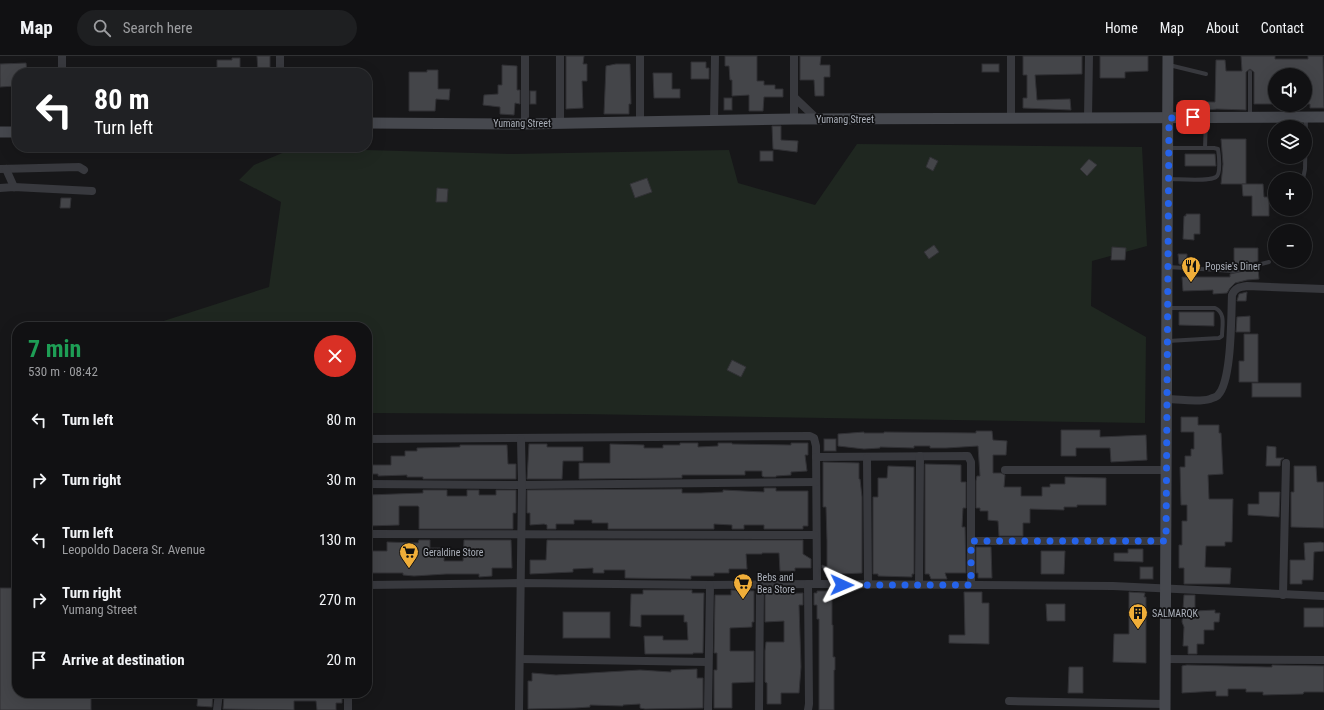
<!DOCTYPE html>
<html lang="en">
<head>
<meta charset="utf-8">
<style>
  body { margin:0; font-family:"Roboto Condensed",sans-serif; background:#1e1f21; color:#f1f3f6; height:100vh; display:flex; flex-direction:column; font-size:15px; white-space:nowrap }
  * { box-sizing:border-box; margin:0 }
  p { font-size:13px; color:#9c9da0 }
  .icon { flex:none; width:22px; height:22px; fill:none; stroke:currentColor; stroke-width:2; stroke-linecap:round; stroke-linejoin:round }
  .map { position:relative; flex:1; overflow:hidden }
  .side { position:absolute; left:12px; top:266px; width:360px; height:376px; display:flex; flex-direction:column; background:#111113; border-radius:16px; box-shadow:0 4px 16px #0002,0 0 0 1px #303133 }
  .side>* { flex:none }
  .banner { position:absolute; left:12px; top:12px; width:360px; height:84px; border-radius:16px; box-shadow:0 4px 16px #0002,0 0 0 1px #303133; background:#202124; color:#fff; overflow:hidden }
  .fabs { position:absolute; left:1268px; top:12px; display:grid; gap:8px }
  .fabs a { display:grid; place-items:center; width:44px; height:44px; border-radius:50%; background:#111113; box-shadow:0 4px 16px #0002,0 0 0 1px #303133; font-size:20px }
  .pin { position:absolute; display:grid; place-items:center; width:34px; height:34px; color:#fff; margin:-17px; border-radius:8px; box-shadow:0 2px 6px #0006 }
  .me { position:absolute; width:44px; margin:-22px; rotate:91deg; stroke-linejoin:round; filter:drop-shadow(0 0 3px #0008) }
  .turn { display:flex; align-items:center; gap:14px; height:84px; padding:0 16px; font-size:18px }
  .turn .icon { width:52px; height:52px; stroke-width:2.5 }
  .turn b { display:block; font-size:28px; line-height:34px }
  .round { display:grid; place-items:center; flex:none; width:42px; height:42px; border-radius:21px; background:#1e1f21 }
  .overview { display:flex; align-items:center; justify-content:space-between; height:68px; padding:0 16px }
  h1 { font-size:24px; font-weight:700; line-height:30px; color:#1e9e55 }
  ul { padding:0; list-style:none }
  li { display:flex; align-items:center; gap:12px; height:60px; padding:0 16px }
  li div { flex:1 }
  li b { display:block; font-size:15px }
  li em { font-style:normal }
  header { display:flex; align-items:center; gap:24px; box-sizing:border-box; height:56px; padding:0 20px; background:#111113; border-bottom:1px solid #303133 }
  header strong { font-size:19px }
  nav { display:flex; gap:22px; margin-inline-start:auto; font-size:14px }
  .search { width:280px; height:36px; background:#1e1f21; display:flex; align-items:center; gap:10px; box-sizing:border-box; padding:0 14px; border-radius:22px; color:#9c9da0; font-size:15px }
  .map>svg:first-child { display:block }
</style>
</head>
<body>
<header>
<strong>Map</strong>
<div class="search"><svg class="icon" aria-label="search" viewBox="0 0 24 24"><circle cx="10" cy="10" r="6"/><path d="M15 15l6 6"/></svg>Search here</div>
<nav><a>Home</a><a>Map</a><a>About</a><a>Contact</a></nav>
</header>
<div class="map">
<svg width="1324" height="654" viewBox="0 0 1324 654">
  <rect width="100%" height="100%" fill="#171719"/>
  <path fill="#1f2720" d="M857,88l285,3 5,99 -55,15 -1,45 55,31 -1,86 -563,-9 -215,-1v-86h-222l124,-40 12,-85 -42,-22 15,-15 40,-17 218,6 217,-4 9,33 77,22z"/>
  <g fill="#444549" stroke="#313135">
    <path d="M257,0h13v17h-12z"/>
    <path d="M566,0h18l-1,8h4v17h-5l1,27 -17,1z"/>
    <path d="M725,0h32v25h7v4h11v4h8v8h-19l-1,14h-14v-16l-17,1v-16h-2l-1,-14h-4z"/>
    <path d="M800,0h21l-1,9h10v12h-6v19h-9l-1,-16h-14z"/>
    <path d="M1023,0h59v18l-47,1 2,25 33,-1 1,11 -48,-2v-10h4v-23h-4z"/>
    <path d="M1100,0h48v15l-23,1v6h-25z"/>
    <path d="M1241,0h34v3h33v-3h15l1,52h-14v-4h-5v-29h-31v29h-20v-32l-4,-3 -4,3v38l-29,-1 -10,1 -1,-8h9l1,-42h9l1,11h16z"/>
    <path d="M232,2h8v15h-12v-5h-11v-8h15z"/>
    <path d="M691,6h15v6h3v11h-18z"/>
    <path d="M26,7l1,10h-10l-1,13 -16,1v-23z"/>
    <path d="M616,8h14l1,40h-2v10h-25l2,-48z"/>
    <rect x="982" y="8" width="17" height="8"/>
    <path d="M502,9l15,1v24h3v14l-5,-1 -1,12 -14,-1v-7l-17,-2 1,-10 14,-1v-9h4z"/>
    <path d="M427,14h11v19h12l-1,11 -13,-1 -1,12h-26v-39h18z"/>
    <path d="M653,17h19v16h8v9h-26z"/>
    <rect x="530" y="35" width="6" height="13"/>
    <rect x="724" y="42" width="8" height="12"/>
    <path d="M772,70h9v14l17,1 -1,11 -24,-3z"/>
    <path d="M1221,83h25v45h-25l2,-20z"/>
    <rect x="760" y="95" width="13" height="10"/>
    <path d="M1185,98h30l1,12h-31z"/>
    <path d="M930,101l8,4 -5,10 -7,-4z"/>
    <path d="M1089,103l8,6 -10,11 -7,-7z"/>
    <path d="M647,122l5,14 -17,6 -5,-14z"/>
    <path d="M1242,128h21l1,13h5v19h-17v-20h-9z"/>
    <path d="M437,132l11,1 -1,13h-11z"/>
    <path d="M61,142h10l-1,10h-10z"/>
    <path d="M1186,158h14v20h-6v6l-11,-1 1,-23h2z"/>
    <path d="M934,189l5,7 -10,7 -5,-7z"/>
    <path d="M1112,191l14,1 -1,12h-14z"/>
    <path d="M1234,192h24v13l-24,6z"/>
    <path d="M1178,198h9v11l-8,-1z"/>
    <path d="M1258,212l1,11 -12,1 -12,3 -5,5 -3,5 -14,1v-4l-30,1 -1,-14h48v-3z"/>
    <path d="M1247,236l-1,9h-9l2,-7z"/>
    <path d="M1179,256h35v14l-35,-1z"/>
    <path d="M1250,260v16h-14l1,-15z"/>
    <path d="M1244,278h14v48h-19v-21h5z"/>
    <path d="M732,304l14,7 -5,10 -14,-7z"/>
    <rect x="1252" y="327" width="49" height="14"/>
    <path d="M1181,361h17v8h21v8h2l2,41 -15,1 1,24h24l-1,43h-7v4h-19l-1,21 26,1 -1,16h-46v-16h-5v-23h3v-24h5v-16h-6l-1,-38h5v-11h6v-7h3v-17h-13z"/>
    <path d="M1061,374h39v7l46,-2 1,25 -36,2 -1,-14h-34v8h-15z"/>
    <path d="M976,375h16l1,9 14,1 -1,14h-13v18h8l4,2 -1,12h17v9h21v-9h8v-3h15v-7l41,1v27h-29v2h-13v3l-34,-1v14h-7v13h-24l-1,-15 -10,-1v-9h-8v-3h-4v-27l1,-5h3l-2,-30 -32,2h-16v-2h-16v2l-34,-1v1l-16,1 -26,-3v-12l26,-2v1h20v-1l92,1z"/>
    <rect x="824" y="383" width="12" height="12"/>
    <path d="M680,387h18v4l20,-1v-3h14v1l59,1v-2h17v12h-3l2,16 -16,1v3l-15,1v1h-12l-2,-1v-5h-17v4h-63v3l-103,1v-16h31v-19l34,1v3h19v-3h17z"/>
    <path d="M529,388h18v3h36v14h-20l-1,18h-35z"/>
    <path d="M460,389h47l1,19h8v15h-93v-2h-16v-2l-29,1v-2h-11v-9h24v-9h14v-5h12v-3l43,-1z"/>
    <path d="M1267,390l9,1v11h8l-3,2 -1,6h-14z"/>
    <path d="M823,406l36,1v16h1l2,18v76l-20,1v3h-16l1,-9h-5v-3l5,2v-26l-1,-34h-3z"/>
    <path d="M925,408l36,1v17h5v26h-3l-1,19h3l1,46h-21l2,6h-16l-2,-5h-4z"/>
    <path d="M888,410l26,1v107h-2v3l-34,-1v-2h-5v-77h5v-19h9z"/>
    <path d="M1294,410h22l1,16h7v46l-33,-1v-35h3z"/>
    <path d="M764,432h12v3h32v35h-5v3h-39v-4h-20v4h-12v-4l-18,-1v5h-106v-6h-16v-3h-18v4h-18v5h-9v-4l-3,-1 -14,1v-12h-3v-23l155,-1v4h19l22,-1v-2l41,2z"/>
    <path d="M423,434h24v6h20v-6h12v5h17v-5h20v23h-3v16h-94v-22l-1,-1h-19v19l-32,1v-31l56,-2z"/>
    <path d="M1259,436h21l-1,25 -31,-2v-11h11z"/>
    <path d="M419,484h11v8h14v13h19l1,-21h47l1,28h-20v8l-13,1v-3h-33l-32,2 -11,-1v-2h-36v-22h20v-9l31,1z"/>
    <path d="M547,484h256v14l8,5v9h-16v3h-15l-1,-18h-17v1h-16l1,15h-18v4h-15v3h-23v3l-66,-1v-8h-21v3h-11v-5l-20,1v3l-43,2v-14h16z"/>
    <path d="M1321,486l3,1v8l-10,1 -1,28h-11v4h-12v-24h15l-1,-17z"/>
    <path d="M976,491h15l1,31h-14v-5h-2z"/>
    <path d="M1128,493h15v13l-29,-1v-8h14z"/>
    <path d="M1041,495h24l-1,23h-23z"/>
    <rect x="1140" y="511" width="13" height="12"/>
    <path d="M0,532h17v105h74v17h-91z"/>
    <path d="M643,534h49v3h12l-1,60h-10v1h-48l-1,-18h19v4h25l-1,-18h-3v-7h-43v12l-11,-1 1,-32h12z"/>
    <path d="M731,534l23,1v31h-2v5l-22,1v23h24v31l-22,1v25h-18v-38h3v-17h-3l1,-58h16z"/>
    <path d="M765,535h14v3l24,-1v12h-4l2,62 -2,26h-18v11h-14v-21l-2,-1v-31l1,-9h18v-21l-19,1z"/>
    <path d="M817,535h15v34h1v32h2v13h-1v40h-15v-91h-2v-14h-3v-12h3z"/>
    <path d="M964,536h18v11h7v41l-40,-1v-8h16z"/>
    <path d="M1129,536l16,1 -1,4h2v66l-33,-1 1,-28h15z"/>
    <path d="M1184,539h11v16l20,-1v3h5l-1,9h-5v8h-10v14h-7v10h-9v-8h-5l1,-19 -2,-5z"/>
    <path d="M1046,548h19v17h-18z"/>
    <rect x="1304" y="552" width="20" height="19"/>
    <rect x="563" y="556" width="47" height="26"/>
    <path d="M1187,609l79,2h6v-2l52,1v26h-20l-1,2 -40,1v-3h-17v-3h-18v7h-12v-5l-34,2v-27z"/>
    <path d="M1069,611h14v26h-15z"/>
    <path d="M697,613v9h6v30l-58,1 -5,-1v-4l-17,1v1l-33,-1v2l-15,1 -47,1v-28h4v-8l24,2 84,-5 31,2v-2z"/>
    <path d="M205,637h8l-1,14 -15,-1 1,-10 7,1z"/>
    <path d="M238,637h104v10h-6v7h-19l-1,-9h-22v9l-71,-1 1,-14h14z"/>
  </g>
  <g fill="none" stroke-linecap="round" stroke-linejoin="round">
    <g stroke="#38393e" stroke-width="4">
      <path d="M1169,9l37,9"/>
      <path d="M1250,16v45"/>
      <path d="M1169,92h45l4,1c1,6 3,25 -2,28 -7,5 -37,2 -47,2"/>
      <path d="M1205,92l1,-30"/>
      <path d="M1303,123l2,-10 1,-52"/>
      <path d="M1168,211l66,4 35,-9"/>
      <path d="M1168,252h47c11,5 7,18 7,28l-3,2 -51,3"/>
    </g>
    <g stroke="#38393e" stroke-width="8">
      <path d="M62,0v17"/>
      <path d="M280,0v17"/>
      <path d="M525,0v68"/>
      <path d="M560,0v67"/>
      <path d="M1011,0v62"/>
      <path d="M795,42l22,21"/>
      <path d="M1088,62l1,-62"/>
      <path d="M794,63v-63"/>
      <path d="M714,65l1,-65"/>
      <path d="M640,66v-66"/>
      <path d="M0,113l79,-2 5,3"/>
      <path d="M6,113l8,18"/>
      <path d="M0,132l14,-1 78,4"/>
      <path d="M1167,343c13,0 30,4 43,0 2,-1 7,-2 8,-4 14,-14 13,-79 14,-100 3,-7 7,-8 15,-9l77,3"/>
      <path d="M367,383l443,-3 4,2 2,8 1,138"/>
      <path d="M816,401l152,-1 3,6v123"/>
      <path d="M867,402l1,127"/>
      <path d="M1005,414h162"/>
      <path d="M367,428l155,1 294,-3"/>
      <path d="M367,478l448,1"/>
      <path d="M971,485h195"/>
      <path d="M367,529l154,-2 189,2 107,-1 296,2 211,10"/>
      <path d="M919,529l1,-129"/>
      <path d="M1283,539l3,-132"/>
      <path d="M520,603l188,3"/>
      <path d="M1166,603l158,1"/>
      <path d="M348,637v17"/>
      <path d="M1009,645l156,3"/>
      <path d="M217,654l2,-17"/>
      <path d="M519,654l3,-225 -1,-46"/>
      <path d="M708,654l2,-125"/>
      <path d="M759,654l1,-125"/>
      <path d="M808,654l1,-6 -1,-120"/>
    </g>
    <g stroke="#46484e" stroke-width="11">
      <path d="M367,67l158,1 269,-5 530,-2"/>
      <path d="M0,76h17"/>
      <path d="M1165,654l3,-654"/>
    </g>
  </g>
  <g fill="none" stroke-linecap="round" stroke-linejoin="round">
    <path stroke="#2563eb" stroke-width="7" stroke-dasharray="0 12.6" d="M842,529h129v-44h195l3,-423 24,-1"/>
  </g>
  <defs>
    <symbol id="restaurant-pin" viewBox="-11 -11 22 30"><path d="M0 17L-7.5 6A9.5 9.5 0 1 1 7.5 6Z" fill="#f0ae39" stroke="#121214"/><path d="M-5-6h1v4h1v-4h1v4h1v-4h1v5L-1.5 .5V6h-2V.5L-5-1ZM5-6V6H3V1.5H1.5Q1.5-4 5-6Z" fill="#111"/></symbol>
    <symbol id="supermarket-pin" viewBox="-11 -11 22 30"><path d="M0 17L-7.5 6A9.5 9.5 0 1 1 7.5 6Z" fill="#f0ae39" stroke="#121214"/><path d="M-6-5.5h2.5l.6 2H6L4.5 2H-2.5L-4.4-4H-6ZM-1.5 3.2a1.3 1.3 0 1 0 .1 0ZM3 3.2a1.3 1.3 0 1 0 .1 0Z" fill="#111"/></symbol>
    <symbol id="building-pin" viewBox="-11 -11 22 30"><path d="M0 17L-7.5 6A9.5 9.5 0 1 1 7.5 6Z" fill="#f0ae39" stroke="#121214"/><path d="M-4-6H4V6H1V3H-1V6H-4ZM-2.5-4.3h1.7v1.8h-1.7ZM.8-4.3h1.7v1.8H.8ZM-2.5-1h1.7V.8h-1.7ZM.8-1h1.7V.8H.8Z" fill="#111"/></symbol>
  </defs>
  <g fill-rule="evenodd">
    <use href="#restaurant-pin" x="1180" y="199" width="22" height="30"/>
    <use href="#supermarket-pin" x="398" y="485" width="22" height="30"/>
    <use href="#supermarket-pin" x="732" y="516" width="22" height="30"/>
    <use href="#building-pin" x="1127" y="546" width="22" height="30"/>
  </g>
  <g text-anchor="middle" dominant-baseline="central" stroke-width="3.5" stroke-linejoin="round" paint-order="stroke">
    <g font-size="10" fill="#aaafb9" stroke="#121214">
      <text x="845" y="63">Yumang Street</text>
      <text x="522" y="67">Yumang Street</text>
    </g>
    <g font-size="10" fill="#aaafb9" stroke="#121214" text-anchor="start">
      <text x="1205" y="210">Popsie's Diner</text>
      <text x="423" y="496">Geraldine Store</text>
      <text x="757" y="521">Bebs and<tspan x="757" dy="12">Bea Store</tspan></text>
      <text x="1152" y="557">SALMARQK</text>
    </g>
  </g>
</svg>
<div class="fabs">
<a><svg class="icon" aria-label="sound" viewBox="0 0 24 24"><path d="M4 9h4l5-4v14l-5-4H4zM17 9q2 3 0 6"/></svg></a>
<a><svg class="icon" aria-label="layers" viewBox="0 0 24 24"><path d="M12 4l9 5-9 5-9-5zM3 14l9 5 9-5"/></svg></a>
<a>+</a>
<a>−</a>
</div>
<div class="pin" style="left:1193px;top:61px;background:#d93025"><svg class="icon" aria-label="arrive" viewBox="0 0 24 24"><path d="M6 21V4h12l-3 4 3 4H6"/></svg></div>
<svg class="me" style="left:842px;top:529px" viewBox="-20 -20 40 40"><path d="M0-17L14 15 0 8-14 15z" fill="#2563eb" stroke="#fff" stroke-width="4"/></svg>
<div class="banner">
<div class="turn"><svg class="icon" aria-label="left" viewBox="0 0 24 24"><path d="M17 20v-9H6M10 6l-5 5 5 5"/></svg><div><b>80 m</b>Turn left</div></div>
</div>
<section class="side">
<div class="overview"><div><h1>7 min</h1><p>530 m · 08:42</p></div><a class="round" style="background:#d93025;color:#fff"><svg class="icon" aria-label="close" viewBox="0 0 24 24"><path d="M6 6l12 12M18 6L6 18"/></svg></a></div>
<ul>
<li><svg class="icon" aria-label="left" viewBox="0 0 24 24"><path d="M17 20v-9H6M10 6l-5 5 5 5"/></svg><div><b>Turn left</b></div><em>80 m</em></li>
<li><svg class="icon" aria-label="right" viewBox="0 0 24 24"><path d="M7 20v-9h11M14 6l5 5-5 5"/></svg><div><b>Turn right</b></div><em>30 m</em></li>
<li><svg class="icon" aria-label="left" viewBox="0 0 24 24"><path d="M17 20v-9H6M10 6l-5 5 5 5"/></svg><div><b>Turn left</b><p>Leopoldo Dacera Sr. Avenue</p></div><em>130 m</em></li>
<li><svg class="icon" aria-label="right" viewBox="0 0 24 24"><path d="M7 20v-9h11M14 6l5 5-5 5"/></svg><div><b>Turn right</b><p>Yumang Street</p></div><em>270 m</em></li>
<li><svg class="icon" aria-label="arrive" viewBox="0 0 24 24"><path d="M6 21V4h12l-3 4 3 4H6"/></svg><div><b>Arrive at destination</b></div><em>20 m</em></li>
</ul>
</section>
</div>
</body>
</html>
